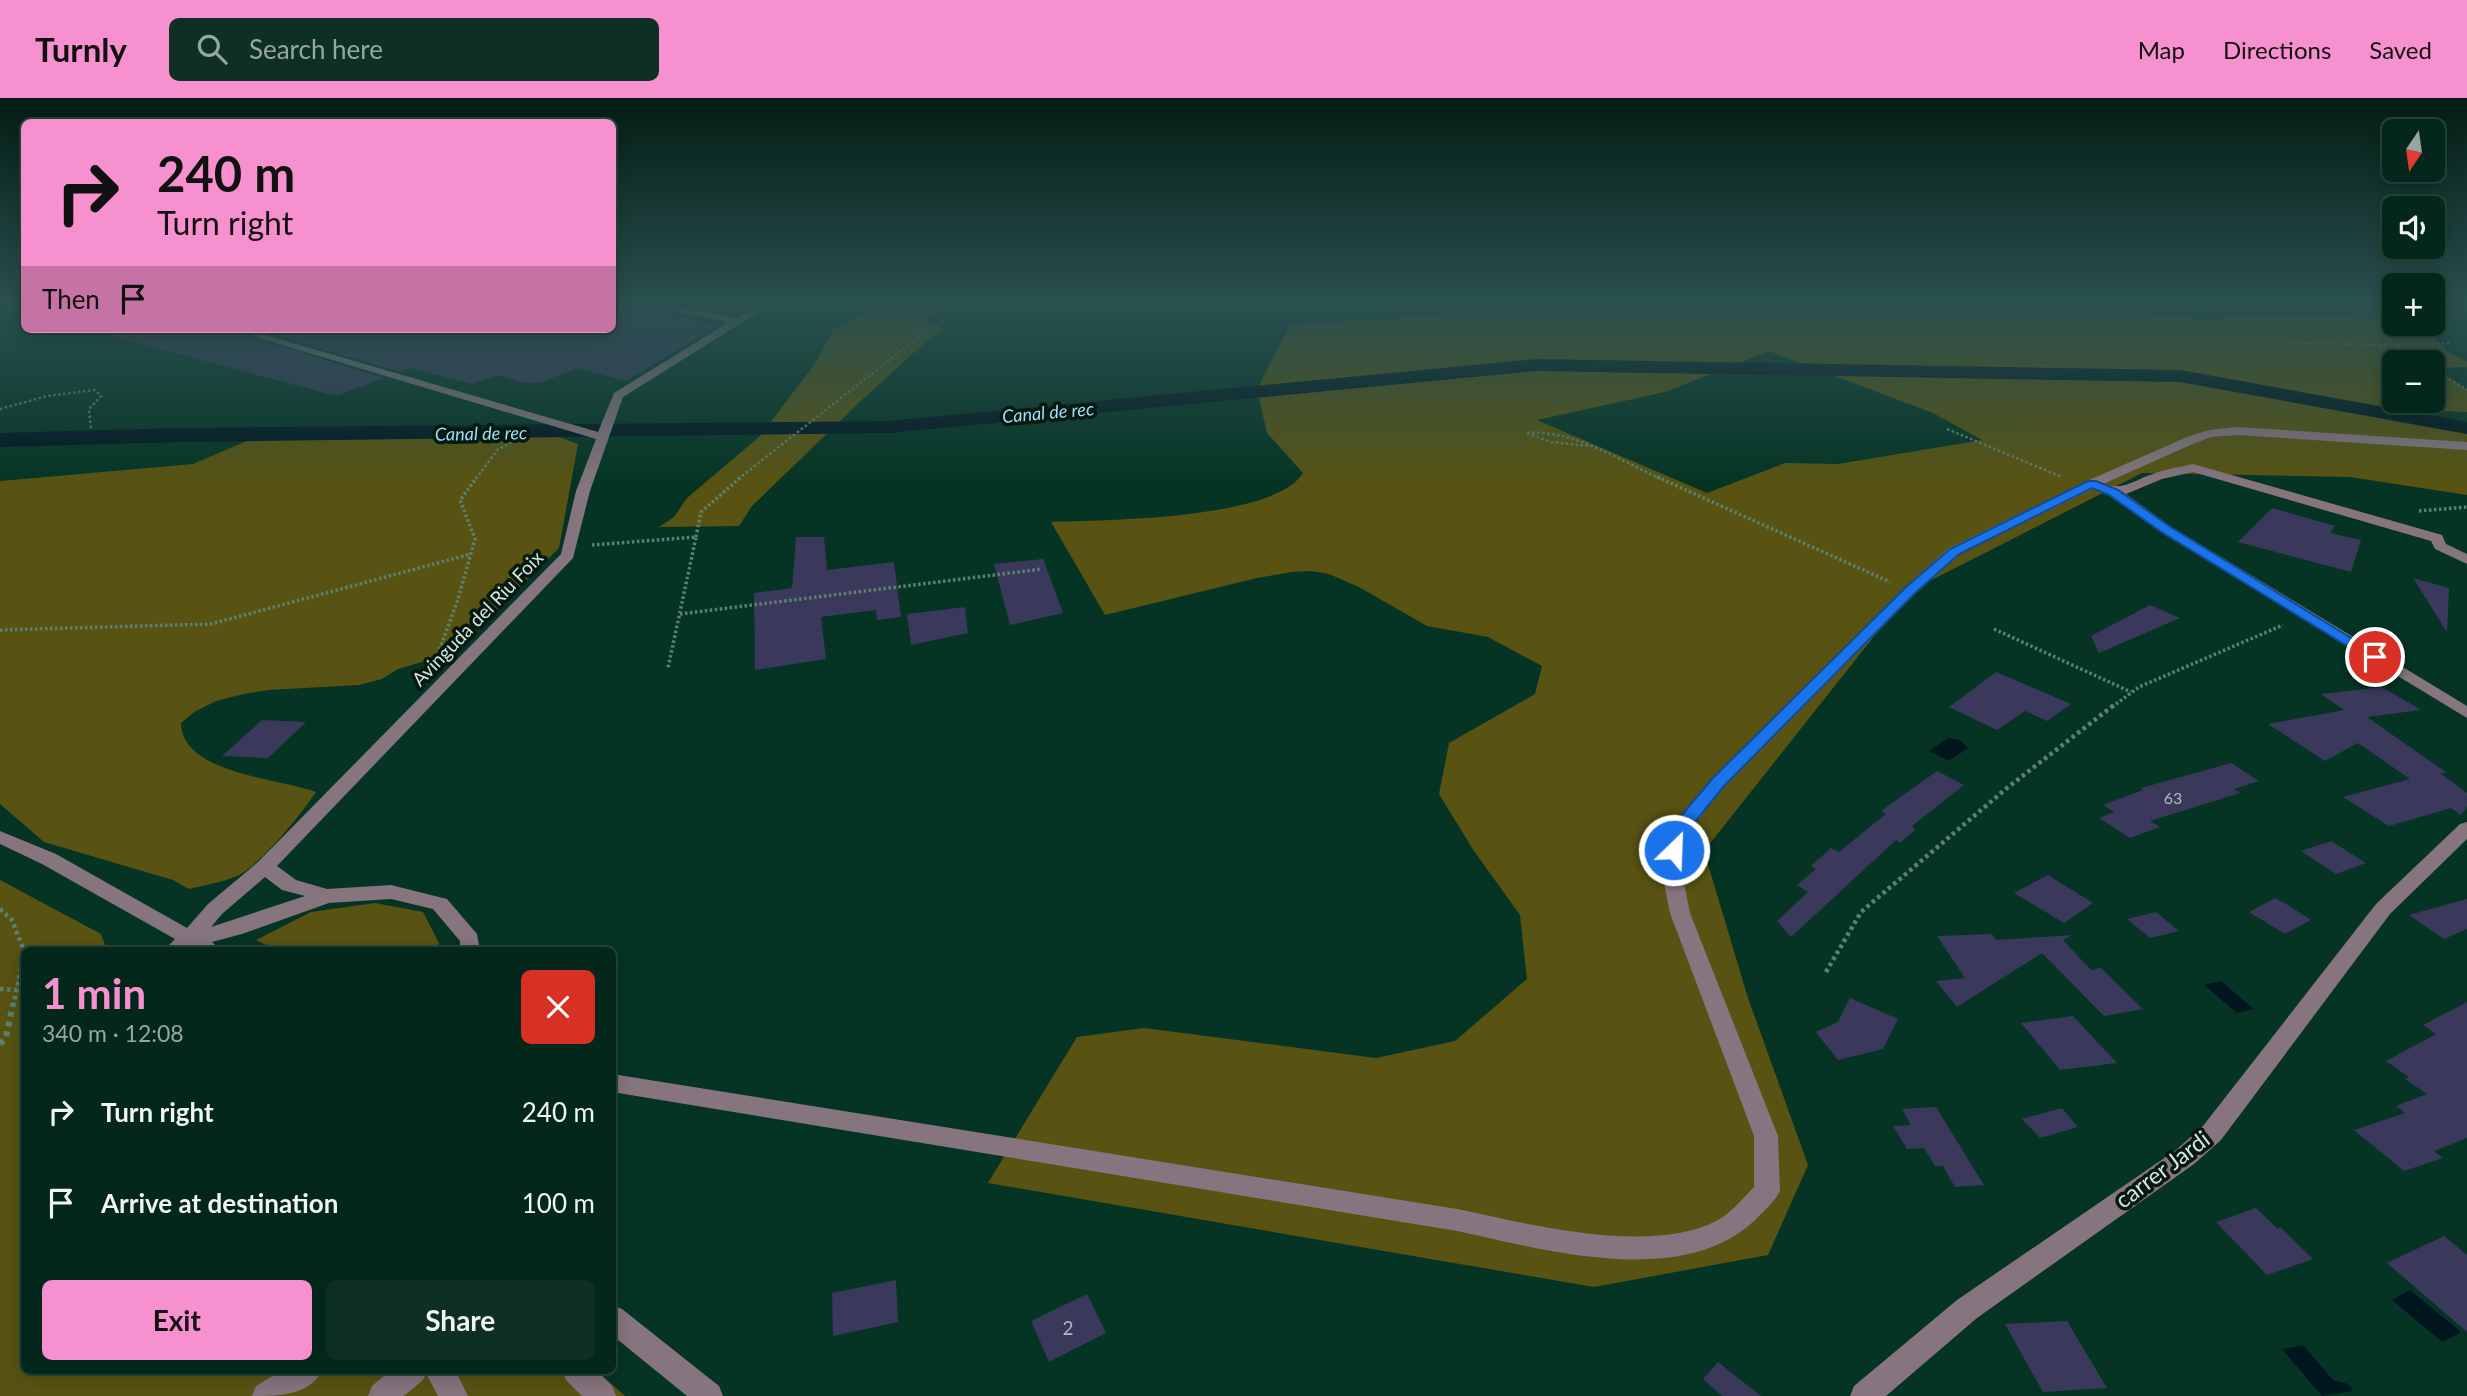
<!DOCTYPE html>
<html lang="en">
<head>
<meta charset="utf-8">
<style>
  body { margin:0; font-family:Lato,sans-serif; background:#0d2f24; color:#f1f3f6; height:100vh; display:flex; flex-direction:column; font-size:26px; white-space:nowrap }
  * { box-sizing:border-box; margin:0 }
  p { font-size:23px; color:#97a5a3 }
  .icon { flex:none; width:38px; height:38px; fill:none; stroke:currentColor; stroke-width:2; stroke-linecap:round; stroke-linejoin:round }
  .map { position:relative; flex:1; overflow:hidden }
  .sheet { position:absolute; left:21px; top:849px; width:595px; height:427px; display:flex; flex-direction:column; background:#04271b; border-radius:10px; box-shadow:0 4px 18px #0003,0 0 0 2px #25443a }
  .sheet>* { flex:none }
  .hud { position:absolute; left:21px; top:21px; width:595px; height:214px; border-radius:10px; box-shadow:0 4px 18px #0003,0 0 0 2px #25443a; background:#f790ce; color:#111; overflow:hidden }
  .needle { width:46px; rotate:193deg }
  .buttons { position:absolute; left:2382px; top:21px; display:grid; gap:14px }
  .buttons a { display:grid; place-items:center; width:63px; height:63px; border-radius:10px; background:#04271b; box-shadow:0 4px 18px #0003,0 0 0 2px #25443a; font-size:35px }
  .pin { position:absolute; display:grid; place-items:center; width:60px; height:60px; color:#fff; margin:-30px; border:4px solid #fff; border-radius:50%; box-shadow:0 2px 7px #0007 }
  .me { position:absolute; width:77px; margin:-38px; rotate:24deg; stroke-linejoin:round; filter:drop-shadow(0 0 5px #0008) }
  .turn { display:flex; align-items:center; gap:24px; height:147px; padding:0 21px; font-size:32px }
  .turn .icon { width:91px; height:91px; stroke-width:2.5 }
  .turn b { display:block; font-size:49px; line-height:60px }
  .then { display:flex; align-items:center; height:66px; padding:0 21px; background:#0003; gap:14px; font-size:26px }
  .round { display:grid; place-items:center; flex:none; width:74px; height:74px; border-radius:10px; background:#0d2f24 }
  .overview { display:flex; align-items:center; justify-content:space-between; height:119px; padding:0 21px }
  h1 { font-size:42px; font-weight:700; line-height:52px; color:#f790ce }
  .primary-button { display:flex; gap:14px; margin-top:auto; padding:14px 21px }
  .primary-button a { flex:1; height:80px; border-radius:10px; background:#f790ce; color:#111; font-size:28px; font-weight:700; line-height:80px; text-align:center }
  .primary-button a+a { background:#0d2f24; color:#f1f3f6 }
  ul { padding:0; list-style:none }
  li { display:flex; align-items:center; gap:21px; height:91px; padding:0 21px }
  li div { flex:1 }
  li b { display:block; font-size:26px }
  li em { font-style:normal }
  header { display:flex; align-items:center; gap:42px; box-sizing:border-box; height:98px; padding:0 35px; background:#f790ce; color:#111 }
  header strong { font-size:33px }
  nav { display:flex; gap:38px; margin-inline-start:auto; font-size:24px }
  .search { width:490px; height:63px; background:#0d2f24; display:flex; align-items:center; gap:18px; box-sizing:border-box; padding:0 24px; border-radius:10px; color:#97a5a3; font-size:26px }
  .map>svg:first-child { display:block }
</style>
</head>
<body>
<header>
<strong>Turnly</strong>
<div class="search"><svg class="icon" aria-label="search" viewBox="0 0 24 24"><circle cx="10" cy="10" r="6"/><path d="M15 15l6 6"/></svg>Search here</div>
<nav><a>Map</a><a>Directions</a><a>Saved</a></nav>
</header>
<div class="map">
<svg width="2467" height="1298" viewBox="0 0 2467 1298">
  <rect width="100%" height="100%" fill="#053424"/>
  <g fill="#585312" fill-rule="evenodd">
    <path d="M889,205h66l-29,14 -2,5 16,4 3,4 -12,7 -67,61 -112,108 -13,20 -80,1 15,-10 13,-19 73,-62 54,-71 20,-36z"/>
    <path d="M1551,205h492l29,5 23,-2 59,9 43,3 181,-4 16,1v9h38l1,-3 7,5 -7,10 17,18 17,7v6l-27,1 -1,3 28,19v22l-62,-2 -7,3 10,6 59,9v67l-117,-18 -208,-4 -232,118 -206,260 44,147 60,167 -40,90 -174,32 -606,-104 89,-146 67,-9 232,30 79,-17 72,-62 -7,-64 -46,-64 -35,-57 10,-51 86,-49 7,-28 -54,-29 -61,-11 -68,-39 -30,-13 -18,-3 -19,1 -35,6 -152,37 -54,-93c52,-2 223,-2 252,-49l-36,-40 -10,-44 32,-62 10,-3 167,-11zM1769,253l164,62 49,27 -144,24 -53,-1 -78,30 -170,-73 128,-28zM2394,264h38v39h-38z"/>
    <path d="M533,329l45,17 -19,104 -106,105 -55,16 -16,10 -23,6 -91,5 -24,4 -28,7 -22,11 -13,11c1,51 98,55 135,69 -14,21 -56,74 -79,84 -14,6 -32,9 -48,13l-16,-9 -129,-38 -44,-38v-323l193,-17 70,-30z"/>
    <path d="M0,782l101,54 6,16h-83v156l-5,16 5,9v239h572l29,26h-625z"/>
    <path d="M375,805l48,9 16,31 -1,7h-162l-20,-10 55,-28z"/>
  </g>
  <g fill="#00161f">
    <path d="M1948,640l12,2 8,8 -19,13 -20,-10z"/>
    <path d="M2221,883l33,28 -17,4 -33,-28z"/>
    <path d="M2410,1192l51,42 -19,10 -50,-42z"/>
    <path d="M2303,1247l30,35 15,4 5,7 -31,5 -40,-47z"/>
  </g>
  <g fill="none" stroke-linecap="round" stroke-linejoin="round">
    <path fill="#00161f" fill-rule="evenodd" d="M1537,261l643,11 287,52v12l-287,-52 -643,-11 -648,62 -710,9 -179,5v-14l179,-5 710,-7z"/>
  </g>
  <g fill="#3a395b">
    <path d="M612,206l107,21 -93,56 -49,-13 -38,15h-14l-28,-8 -25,9 -61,-16 -10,4 -147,-43h358z"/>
    <path d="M116,231h110l158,49 -45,17 -10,-1 -214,-57z"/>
    <path d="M2272,410l63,18 -5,7 31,7 -10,32 -113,-30z"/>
    <path d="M796,439h28l3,33 67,-8 7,55 -24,3 -1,-10 -55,7 5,42 -71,11 -1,-77 38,-5z"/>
    <path d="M1043,461l20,54 -53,12 -16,-61z"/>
    <path d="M2413,480l36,10 -2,44z"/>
    <path d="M2150,507l30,13 -81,35 -8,-17z"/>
    <path d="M965,509l3,26 -57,12 -4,-31z"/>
    <path d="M1996,574l75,32 -24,17 -22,-10 -28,19 -48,-23z"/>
    <path d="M2382,589l39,23 -54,7 80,56h-7l27,20v14l-6,8 -10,-7 -62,18 -46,-29 67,-18 -52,-36 -33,18 -57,-37 76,-14 -23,-16z"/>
    <path d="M262,622l44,2 -38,36 -46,-2z"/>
    <path d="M2231,665l28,18 -25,8 6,4 -90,28 10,6 -30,11 -31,-20 15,-6 -11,-7 40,-15 -2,-2z"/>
    <path d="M1937,673l27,14 -52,41 3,4 -15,13 -4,-3 -105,97 -14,-16 31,-29 -11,-7 19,-16 -5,-3 20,-18 8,4 47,-38 -5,-3z"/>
    <path d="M2331,743l35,22 -30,11 -35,-23z"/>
    <path d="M2048,777l45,28 -29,20 -50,-30z"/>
    <path d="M2275,800l11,6 25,16 -26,14 -36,-22z"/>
    <path d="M2467,801v30l-23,10 -35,-24z"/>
    <path d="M2156,814l23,19 -29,7 -23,-19z"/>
    <path d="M1992,836l4,6 76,-5 -9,5 28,30 10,-2 42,41 -39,7 -62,-63 -85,54 -21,-26 29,-3 -28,-42z"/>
    <path d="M1850,900l48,21 -15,30 -45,11 -22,-28 22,-10z"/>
    <path d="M2467,904v136l-33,13 9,7 -39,13 -50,-41 51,-17 -9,-7 31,-12 -22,-15 4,-2 -23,-16 50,-27 -13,-9z"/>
    <path d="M2073,918l44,47 -57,7 -39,-47z"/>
    <path d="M1936,1009l35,57 13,21 -29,2 -12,-21h-8l-11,-18 -17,1 -14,-23 18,-1 -9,-16z"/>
    <path d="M2062,1010l16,19 -38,11 -18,-19z"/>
    <path d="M2256,1110l22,21 2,-2 33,32 -46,16 -51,-53z"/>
    <path d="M2444,1138l23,19v77l-80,-69z"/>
    <path d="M896,1182l2,42 -65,14 -1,-43z"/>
    <path d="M1087,1196l19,39 -57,29 -18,-41z"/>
    <path d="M2067,1223l40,67 -64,4 -38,-68z"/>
    <path d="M1718,1264l43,34h-39l-19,-17z"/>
  </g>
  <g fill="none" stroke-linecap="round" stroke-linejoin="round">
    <g stroke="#5c8072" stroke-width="2.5" stroke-dasharray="2.5 2.5" stroke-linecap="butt">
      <path d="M2211,205h85"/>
      <path d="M2463,205l4,1"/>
      <path d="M2289,245l107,2 28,17"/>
      <path d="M2397,247l54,-2"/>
      <path d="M2432,270l35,22"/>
      <path d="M0,311l47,-13 48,-6 6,6 -12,13 2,21"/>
      <path d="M1947,331l115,48"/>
      <path d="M1588,348l-37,-4 -25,-9c47,-4 93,27 135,46"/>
      <path d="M476,381l21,-29 30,-16"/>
      <path d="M738,381l187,-147"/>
    </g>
    <g stroke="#5c8072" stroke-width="3.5" stroke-dasharray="2.5 2.5" stroke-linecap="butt">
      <path d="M1657,379l233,105"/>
      <path d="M2419,413l48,-4"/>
      <path d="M696,439l5,-25 40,-35"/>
      <path d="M592,447l104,-8 -28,131"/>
      <path d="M680,516l362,-45"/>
      <path d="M1994,531l137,63"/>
      <path d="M0,532l211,-6 260,-70"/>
      <path d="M436,561l21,-57 18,-63 -15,-39 17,-23"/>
      <path d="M2112,609l27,-20 144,-62"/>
    </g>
    <g stroke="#5c8072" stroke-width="4.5" stroke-dasharray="3.5 3.5" stroke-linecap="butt">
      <path d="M0,811l12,11 12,31"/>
      <path d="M1826,874l35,-60 146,-124 107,-83"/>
      <path d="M0,891l17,1"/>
      <path d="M13,908l11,-50"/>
    </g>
    <path stroke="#5c8072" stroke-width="6" stroke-dasharray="5 5" stroke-linecap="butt" d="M0,946l6,-7 7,-33"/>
    <g fill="#86747e" fill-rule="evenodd">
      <path d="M631,205h22l84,15 24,-15h12l-150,94 -33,94 -17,67 -296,308 19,14 31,9 64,-4 56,14 30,35 3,16h-20v-9l-27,-32 -42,-10 -62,4 -87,31 -30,8 8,8h-56l11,-11 -133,-75 -42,-20v-13l56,23 131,74 21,-24 50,-42 303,-308 15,-63 20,-52 -367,-110h16l353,103 16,-39 115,-71zM265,779l17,13 23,6 -94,31 11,-13z"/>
      <path d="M2238,329l229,15v8l-229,-15 -27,2 -16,6 -92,41c21,7 31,-4 50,-10 12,-5 27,-7 40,-10l249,71 4,9 21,10v10l-32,-15 -4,-8 -238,-69 -31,7 -36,15 44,32 297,180v12l-307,-186 -51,-37 -16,-6 -134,65 -44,40 -191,193 -37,46 -6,35 9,45 88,223 2,55c-5,10 -13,17 -21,25 -71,75 -213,34 -302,15l-845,-139v-18l845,135c72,15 194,47 261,11 14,-8 25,-22 36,-33v-51l-84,-223 -9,-45 10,-40 41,-49 193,-191 44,-40 138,-67 100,-44 22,-7z"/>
      <path d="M2467,724v17l-77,75 -169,226 -27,24 -217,154 -91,78h-36l4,-10 103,-86 219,-150 27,-24 173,-222 84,-80z"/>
      <path d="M612,1207l10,4 97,77 4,10h-36l-75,-61z"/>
      <path d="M282,1272h40c-12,26 -44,26 -70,26l4,-10z"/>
      <path d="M391,1272h64l13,26h-30l-12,-23 -3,7 -19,16h-36l4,-10z"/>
      <path d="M562,1272h34l16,16 4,10h-34l-16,-16z"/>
    </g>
  </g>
  <linearGradient id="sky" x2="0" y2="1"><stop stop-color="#031d14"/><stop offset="0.53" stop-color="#2a5050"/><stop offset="1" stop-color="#2a5050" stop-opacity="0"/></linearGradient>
  <rect width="2467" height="387" fill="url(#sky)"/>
  <path fill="#1a73e8" stroke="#114b97" stroke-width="2" d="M2088,383h8l22,9 51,36 213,131 -2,3h-10l-210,-129 -51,-36 -17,-7 -133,66 -45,40 -190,192 -38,47 -6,21h-12l-3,-4 6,-22 41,-49 193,-191 45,-39z"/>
  <g text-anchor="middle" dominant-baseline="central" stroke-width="7" stroke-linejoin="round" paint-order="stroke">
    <g font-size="16" fill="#abbcbc">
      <text x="2173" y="699">63</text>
    </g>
    <g font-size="18" font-style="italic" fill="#9ddff9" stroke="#061810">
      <text transform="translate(1048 314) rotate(-5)">Canal de rec</text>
      <text transform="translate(481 335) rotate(-1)">Canal de rec</text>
    </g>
    <g font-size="19" fill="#d1e7dc" stroke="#061810">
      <text transform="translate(477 520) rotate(-46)">Avinguda del Riu Foix</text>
    </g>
    <g font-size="19" fill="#abbcbc">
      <text x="1068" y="1229">2</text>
    </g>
    <g font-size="23" fill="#d1e7dc" stroke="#061810">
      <text transform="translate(2162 1071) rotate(-37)">carrer Jardi</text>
    </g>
  </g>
</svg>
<div class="buttons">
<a><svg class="needle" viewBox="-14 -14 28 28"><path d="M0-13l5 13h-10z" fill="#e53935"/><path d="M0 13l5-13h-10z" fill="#97a5a3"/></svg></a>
<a><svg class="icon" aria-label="sound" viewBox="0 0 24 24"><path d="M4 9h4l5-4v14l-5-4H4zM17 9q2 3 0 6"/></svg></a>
<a>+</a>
<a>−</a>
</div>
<div class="pin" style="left:2375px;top:559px;background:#d93025"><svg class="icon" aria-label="arrive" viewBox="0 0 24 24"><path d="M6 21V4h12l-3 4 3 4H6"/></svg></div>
<svg class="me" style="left:1674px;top:752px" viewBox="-20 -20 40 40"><circle r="17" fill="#1a73e8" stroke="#fff" stroke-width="3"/><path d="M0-11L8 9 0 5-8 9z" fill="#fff"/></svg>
<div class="hud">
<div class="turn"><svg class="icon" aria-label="right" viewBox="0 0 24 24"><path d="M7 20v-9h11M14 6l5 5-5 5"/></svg><div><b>240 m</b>Turn right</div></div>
<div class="then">Then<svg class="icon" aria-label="arrive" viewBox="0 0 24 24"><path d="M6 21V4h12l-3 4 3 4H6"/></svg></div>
</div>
<section class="sheet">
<div class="overview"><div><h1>1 min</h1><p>340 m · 12:08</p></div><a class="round" style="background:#d93025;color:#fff"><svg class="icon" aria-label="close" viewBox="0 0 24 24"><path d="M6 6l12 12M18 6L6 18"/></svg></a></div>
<ul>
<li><svg class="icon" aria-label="right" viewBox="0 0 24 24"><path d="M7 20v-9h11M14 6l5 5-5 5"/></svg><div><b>Turn right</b></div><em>240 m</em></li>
<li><svg class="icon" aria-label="arrive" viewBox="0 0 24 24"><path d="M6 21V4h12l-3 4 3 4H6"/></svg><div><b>Arrive at destination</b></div><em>100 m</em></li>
</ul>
<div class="primary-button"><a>Exit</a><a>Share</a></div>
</section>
</div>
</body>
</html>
